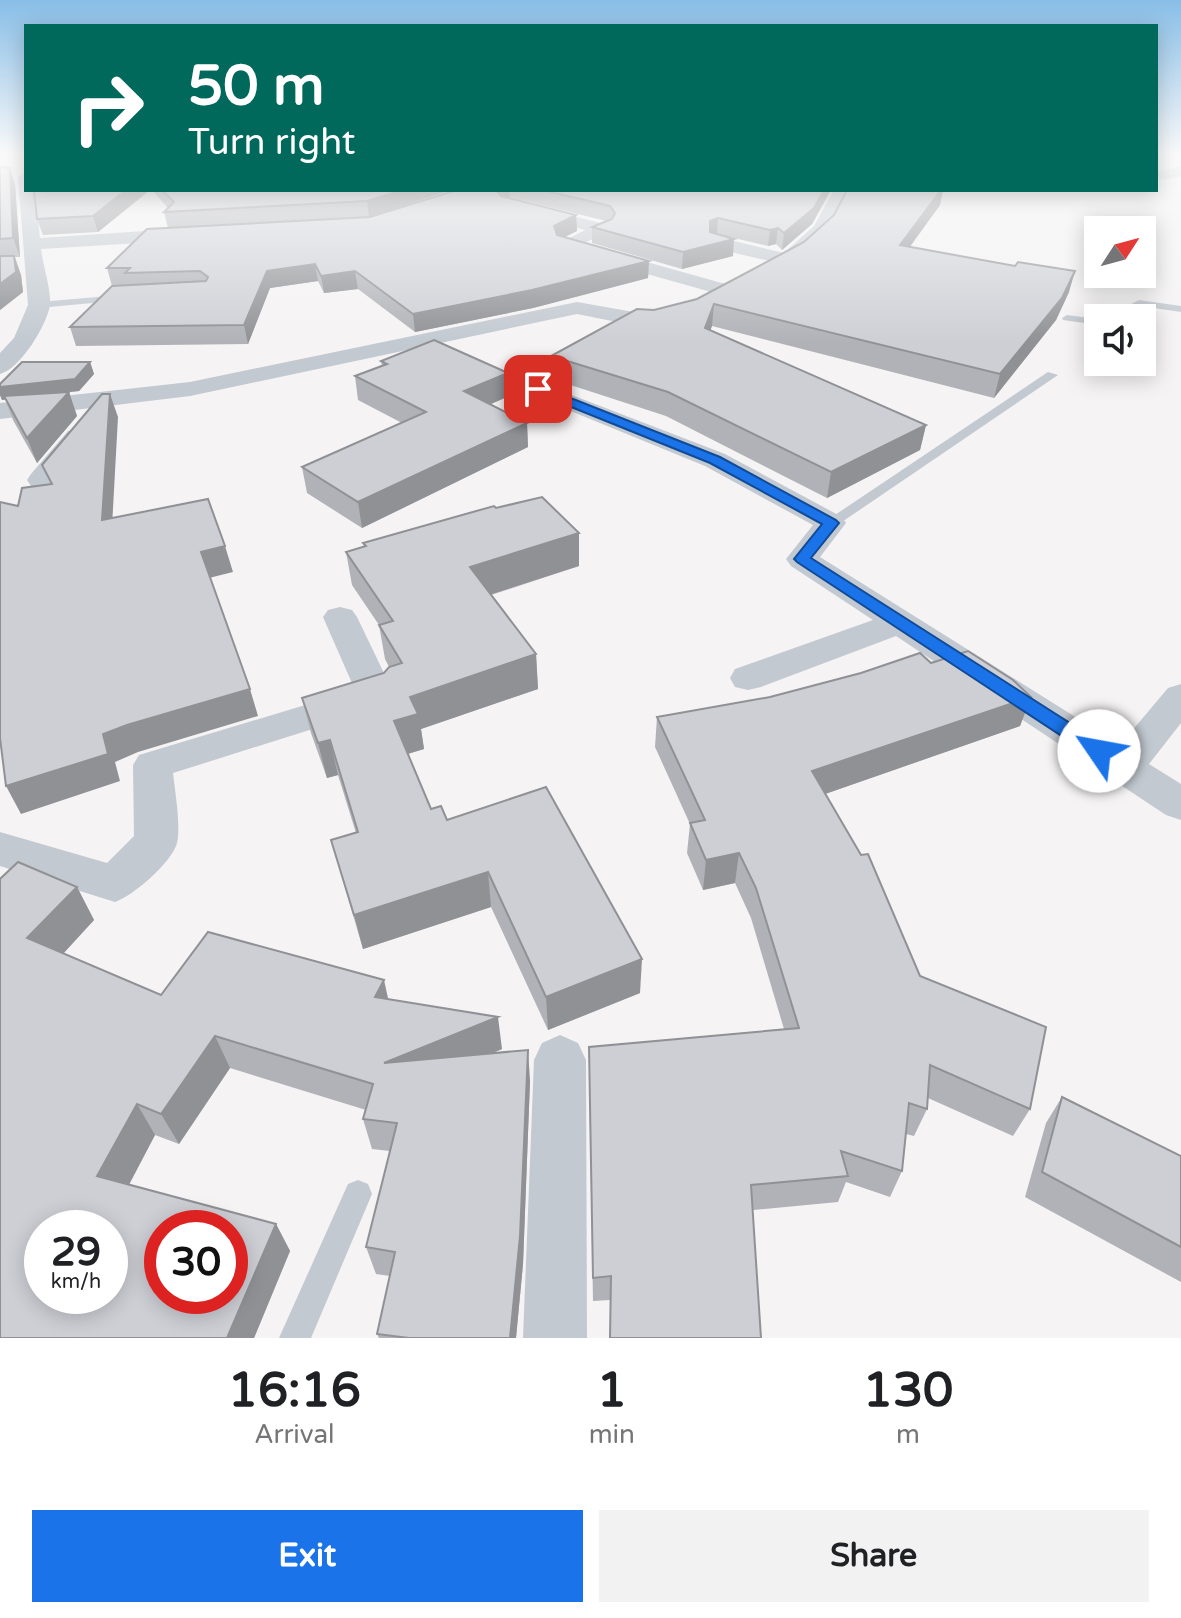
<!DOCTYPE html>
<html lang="en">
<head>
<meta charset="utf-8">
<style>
  body { margin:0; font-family:"Varela Round",sans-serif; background:#f2f2f2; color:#202124; height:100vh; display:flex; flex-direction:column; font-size:30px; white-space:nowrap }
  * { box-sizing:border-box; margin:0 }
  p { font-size:26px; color:#757577 }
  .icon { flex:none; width:44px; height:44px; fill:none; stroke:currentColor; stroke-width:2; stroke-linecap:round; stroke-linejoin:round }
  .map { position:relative; height:1338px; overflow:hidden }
  .drawer { display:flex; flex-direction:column; background:#fff; flex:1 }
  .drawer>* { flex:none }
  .top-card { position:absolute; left:24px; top:24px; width:1134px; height:168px; border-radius:0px; box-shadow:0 4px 20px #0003; background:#00695c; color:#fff; overflow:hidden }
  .needle { width:52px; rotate:54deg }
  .fabs { position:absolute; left:1084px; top:216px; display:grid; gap:16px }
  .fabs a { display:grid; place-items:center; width:72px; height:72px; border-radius:0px; background:#fff; box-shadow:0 4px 20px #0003; font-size:40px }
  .speed { position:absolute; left:24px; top:1210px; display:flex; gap:16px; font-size:40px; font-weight:700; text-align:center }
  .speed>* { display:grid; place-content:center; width:104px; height:104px; border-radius:50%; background:#fff; box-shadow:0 4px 20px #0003; line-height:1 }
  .speed small { font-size:20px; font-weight:400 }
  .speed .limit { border:12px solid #d22; background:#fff; color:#111 }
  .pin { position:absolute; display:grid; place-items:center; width:68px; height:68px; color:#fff; margin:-34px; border-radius:16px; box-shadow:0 4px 12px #0006 }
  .me { position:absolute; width:88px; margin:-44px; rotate:303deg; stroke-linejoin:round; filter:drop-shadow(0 0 6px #0008) }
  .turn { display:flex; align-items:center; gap:28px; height:168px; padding:0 32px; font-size:36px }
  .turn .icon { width:104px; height:104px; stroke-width:2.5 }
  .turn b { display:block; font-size:56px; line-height:68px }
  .eta { display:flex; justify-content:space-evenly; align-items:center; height:136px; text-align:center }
  .eta b { font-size:48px; font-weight:700; line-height:56px }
  .button { display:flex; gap:16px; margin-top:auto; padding:16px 32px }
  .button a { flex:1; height:92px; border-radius:0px; background:#1a73e8; color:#fff; font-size:32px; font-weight:700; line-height:92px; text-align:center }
  .button a+a { background:#f2f2f2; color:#202124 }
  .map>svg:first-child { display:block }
</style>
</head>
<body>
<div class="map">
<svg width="1181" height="1338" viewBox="0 0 1181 1338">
  <rect width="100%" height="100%" fill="#f5f3f3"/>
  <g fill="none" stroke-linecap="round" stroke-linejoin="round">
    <g fill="#c2c9d0" fill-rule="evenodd">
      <path d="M120,295l4,1v4l-85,8 -5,-3 5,-3z"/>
      <path d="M1139,300l42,6v6l-41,-6 -23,12h-13z"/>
      <path d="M1067,315l31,4v6l-35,-5 -1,-2z"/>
      <path d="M1048,372l10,3 -222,151 -5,2 -8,-5z"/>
      <path d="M358,1180l10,4 4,10 -61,144h-32l69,-154z"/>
    </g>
    <g fill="#c2c9d0" fill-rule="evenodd">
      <path d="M1181,166v10l-17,4 -8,-5 2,-3z"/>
      <path d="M26,172v18h9l5,48 149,-10 9,6 -9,6 -148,9c2,17 10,39 9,56 -3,20 -30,64 -50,69v-21l14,-15 14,-33 -10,-128z"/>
      <path d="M834,190h16l-22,43 -35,30 -7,2 -68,-16 -9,-6 9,-6 66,16 30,-27z"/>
      <path d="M529,205l80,20 3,4 -29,15 153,43 3,4 -10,6 -171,-48 -2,-4 29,-15 -62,-16 -3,-4 3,-4z"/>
      <path d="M577,302l74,13 18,-5 11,7 -3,5 -25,7 -75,-15 -387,82 -190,23v-16l190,-21z"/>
      <path d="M538,382l187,72 117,63 4,6 -26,34 300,188 48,-57 13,-4v39l-32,41 32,20v36l-15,-5 -270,-179 -135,51 -13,3 -13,-3 -5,-9 5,-9 138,-49 -82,-54 -5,-7 27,-34 -108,-59 -176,-72 -3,-5 3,-5z"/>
      <path d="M77,429l9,2 4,6 -4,6c-14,18 -29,49 -55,43l-4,-6 4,-6 37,-43z"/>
      <path d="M340,607l12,3 5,7 38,79 -6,9 -216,68c2,18 8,53 4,70 -5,19 -44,53 -62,59l-115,-36v-34l107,31 27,-27 -1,-71 6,-10 216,-65 -32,-73 5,-7z"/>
      <path d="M560,1035l18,8 8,17 1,278h-64l11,-278 8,-17z"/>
    </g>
  </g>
  <g fill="#b0b2b7">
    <path d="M0,167l15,17 5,73h-5l6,18 2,17 -23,18z"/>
    <path d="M34,190h116l-52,42 -55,3 -6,-16z"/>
    <path d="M152,190h299l-81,27 87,-27h374l-19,34 -30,26 -6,-6 -8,2 -47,-11 12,21 -51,13 -90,-26v-16l14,-6 -96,-24 -4,1 70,17 1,16 -13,6 85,24 -1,17 -115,30 -118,24 -57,-43 -34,4 -6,-12 -48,7 -22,56 -172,2 -6,-19 42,-41 -5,-18 61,-40 -4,-16 4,-4z"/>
    <path d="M941,190h2l-3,15 -30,42 159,45 -13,28 -62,78 -282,-72 -2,4 216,95 -6,25 -93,48 -161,-82 -114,-37 -1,-23 103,-46 43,-11z"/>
    <path d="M381,361l128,35 -18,8 36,19 1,24 -166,81 -55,-35 -5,-26 100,-44 -44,-23 -3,-24 27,-10z"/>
    <path d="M90,362l4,12 -15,17 -10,1 8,24 -40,47 -24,-43 -8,-21 -3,1 -2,-5v-11z"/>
    <path d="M363,543l216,23 -88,29 45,59 2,35 -117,40 3,20 -16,5 23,55 16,11 193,173 -92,37 -57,-123 -128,42 -32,-109 25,-7 -18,-58 -11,3 -16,-45 -9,-35 82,-25 5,-6 -4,-8 -6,-34 -27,-40 -6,-33 18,-5z"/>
    <path d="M931,663l100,34 -11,29 -195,68 95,182 110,133 -17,27 -85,-38 -1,11 -13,27 -8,-2 -4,37 -12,26 -44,-15 -8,20 -85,8 -143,90 -17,1 -4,-225 195,-47 -33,-111 -16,-35 -32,7 -16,-37 3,-29 -35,-77 2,-30 113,-20z"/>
    <path d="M0,879l77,8 17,33 -31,34 98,41 227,4 114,50 -9,4 37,28 -7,183 -7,74h-137l-2,-4 13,-58 -14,-2 -10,-27 24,-96 -18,-2 -9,-30 3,-9 -136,-42 -51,76 -24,-9 -26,50 147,39 14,27 -36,87h-254z"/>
    <path d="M1062,1097l119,59v126l-156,-85 21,-74z"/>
  </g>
  <g fill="#909195">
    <path d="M10,168l5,16 5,73 -7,-19z"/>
    <path d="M126,190h24l-52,42 -5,-16z"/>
    <path d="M403,190h48l-82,27 -2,-16z"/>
    <path d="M496,190h13l1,7 -8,1z"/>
    <path d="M824,190h7l-19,34 -30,26 2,-17z"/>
    <path d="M941,190h2l-3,15 -44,60 4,-20z"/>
    <path d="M576,215l1,16 -22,11 -1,-16z"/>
    <path d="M718,218l-1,16 -9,4 2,-17z"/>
    <path d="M778,228l-2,16 -8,2 2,-16z"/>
    <path d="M734,239l-1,17 -51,13 1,-17z"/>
    <path d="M14,256l7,19 2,17 -23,18v-26z"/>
    <path d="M649,261l-1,17 -115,30 -118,24 -2,-18z"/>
    <path d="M315,264l3,17 -48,7 -22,56 -4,-19 23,-54z"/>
    <path d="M355,271l3,18 -34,4 -3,-17z"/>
    <path d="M1075,271l-6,21 -13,28 -62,78 6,-24z"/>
    <path d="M714,304l-2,22 -9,24 2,-22z"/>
    <path d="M90,362l4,12 -15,17 -10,1 8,24 -40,47 -10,-25 41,-46 -66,8 -2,-5v-8z"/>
    <path d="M508,373l1,23 -43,19 -2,-24z"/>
    <path d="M110,394l8,23 -7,128 -9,-25z"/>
    <path d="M527,423l1,24 -166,81 -4,-26z"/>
    <path d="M926,425l-6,25 -93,48 4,-26z"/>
    <path d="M579,533v33l-106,34 -3,-33z"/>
    <path d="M225,546l8,26 -24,6 -8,-26z"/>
    <path d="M536,654l2,35 -117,40 3,20 -24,7 -6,-35 16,-24z"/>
    <path d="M250,689l8,27 -120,36 -23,10 5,19 -99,33 -15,-28 97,-52 24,-9z"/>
    <path d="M1031,697l-11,29 -215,75 7,-30z"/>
    <path d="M330,740l8,35 -11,3 -9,-35z"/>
    <path d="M739,853l-4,30 -32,7 3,-30z"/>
    <path d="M488,872l3,35 -128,42 -9,-34z"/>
    <path d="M77,887l17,33 -47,51 -20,-33z"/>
    <path d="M642,959l-2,34 -92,37 -2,-33z"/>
    <path d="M384,980l7,32 -16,-15z"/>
    <path d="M498,1017l4,32 -110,45 -8,-31z"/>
    <path d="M215,1036l15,32 -51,76 -18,-30z"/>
    <path d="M528,1050l2,31 -7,183 -7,74h-6z"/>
    <path d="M137,1104l18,31 -37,70 -21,-29z"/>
    <path d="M276,1224l14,27 -36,87h-27z"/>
  </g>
  <g fill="#cdcfd5" stroke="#909195" stroke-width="2" fill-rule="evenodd">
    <path d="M0,167l10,1 3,70 -13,1z"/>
    <path d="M34,190h92l-33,26 -56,3z"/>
    <path d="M162,190h241l-36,11 -203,11 10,-10z"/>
    <path d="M457,190h39l5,6 75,19 -22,11 3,9 92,26 -117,29 -119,24 -58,-43 -34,5 -6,-12 -48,7 -23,54 -174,2 42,-41 94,-5 2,-4 -8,-6 -75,2 5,-5h-23l40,-39 223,-12z"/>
    <path d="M542,190h282l-10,18 -30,25 -6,-5 -8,2 -52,-12 -8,3v11l24,7 -51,13 -91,-25 20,-8 3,-6 -5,-7z"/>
    <path d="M847,190h94l-41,55 115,21 3,-4 57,9 -13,27 -62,76 -286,-70 -9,24 221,97 -95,47 -163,-80 -117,-36 86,-47 17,1 43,-11 107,-57 30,-27z"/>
    <path d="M0,256h14l2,16 -16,12z"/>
    <path d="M434,340l74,33 -44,18 63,32 -169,79 -56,-35 124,-55 -71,-36 32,-12 -6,-3z"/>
    <path d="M22,362h68l-15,17 -75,8v-3z"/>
    <path d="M69,392l-42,46 -23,-42z"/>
    <path d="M102,394h8l-8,126 106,-21 17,47 -24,6 49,137 -123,36 -24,9 5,20 -102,32 -6,-48v-236l18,4 4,-18 30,-4 -10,-19z"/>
    <path d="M542,497l37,36 -109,34 66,87 -126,43 8,17 -24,7 37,88 10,-3 6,14 99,-33 96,172 -96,38 -58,-125 -134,43 -23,-75 27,-8 -28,-92 -12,3 -16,-45 82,-25 5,-6 13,-4 -23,-38 14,-4 -47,-69 20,-6 -3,-3 131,-37 2,2z"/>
    <path d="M968,651l45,29 18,17 -219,74 49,84 7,-1 52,122 126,51 -16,82 -100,-44 -3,44 -18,-6 -7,68 -61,-20 7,25 -97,9 10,153h-151l1,-62 -18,2 -4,-231 210,-19 -43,-140 -17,-35 -33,7 -16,-37 15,-3 -48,-103 113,-20 91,-24 59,-20 11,10z"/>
    <path d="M18,862l59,25 -50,51 134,57 47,-63 176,48 -9,17 123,20 -114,46 144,-13 -8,186 -10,102h-101l-32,-4 18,-82 -29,-5 31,-124 -34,-4 10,-35 -158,-48 -54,78 -24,-10 -40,72 179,48 -49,114h-227v-459zM42,1228h68v68h-68zM162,1228h68v68h-68z"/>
    <path d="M1062,1097l119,59v91l-139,-75z"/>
  </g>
  <linearGradient id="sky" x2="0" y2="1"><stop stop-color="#88bee7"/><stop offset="0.45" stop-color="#fafafa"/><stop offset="1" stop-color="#fafafa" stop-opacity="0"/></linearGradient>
  <rect width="1181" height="343" fill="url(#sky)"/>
  <path fill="#1a73e8" stroke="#114b97" stroke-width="2" d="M534,387h9l177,70 116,63 3,3 -28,35 295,188 3,5 -3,5h-14l-295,-194 -3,-3 28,-35 -112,-61 -176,-71z"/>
</svg>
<div class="fabs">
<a><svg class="needle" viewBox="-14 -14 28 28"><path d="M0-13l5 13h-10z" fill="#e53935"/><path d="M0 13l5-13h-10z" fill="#757577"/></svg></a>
<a><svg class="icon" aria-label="sound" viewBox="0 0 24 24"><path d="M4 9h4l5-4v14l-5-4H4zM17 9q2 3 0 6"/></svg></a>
</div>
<div class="speed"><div>29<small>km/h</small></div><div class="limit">30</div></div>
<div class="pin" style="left:538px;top:389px;background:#d93025"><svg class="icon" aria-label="arrive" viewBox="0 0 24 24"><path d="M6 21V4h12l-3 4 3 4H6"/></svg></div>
<svg class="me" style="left:1099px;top:751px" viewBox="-20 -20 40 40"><circle r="19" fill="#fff"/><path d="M0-13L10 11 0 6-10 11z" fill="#1a73e8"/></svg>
<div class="top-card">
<div class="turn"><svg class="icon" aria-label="right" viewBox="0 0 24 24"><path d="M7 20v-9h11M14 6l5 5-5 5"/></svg><div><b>50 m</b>Turn right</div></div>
</div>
</div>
<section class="drawer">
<div class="eta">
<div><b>16:16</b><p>Arrival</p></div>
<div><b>1</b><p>min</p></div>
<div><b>130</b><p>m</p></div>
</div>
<div class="button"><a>Exit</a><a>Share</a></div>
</section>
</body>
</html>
